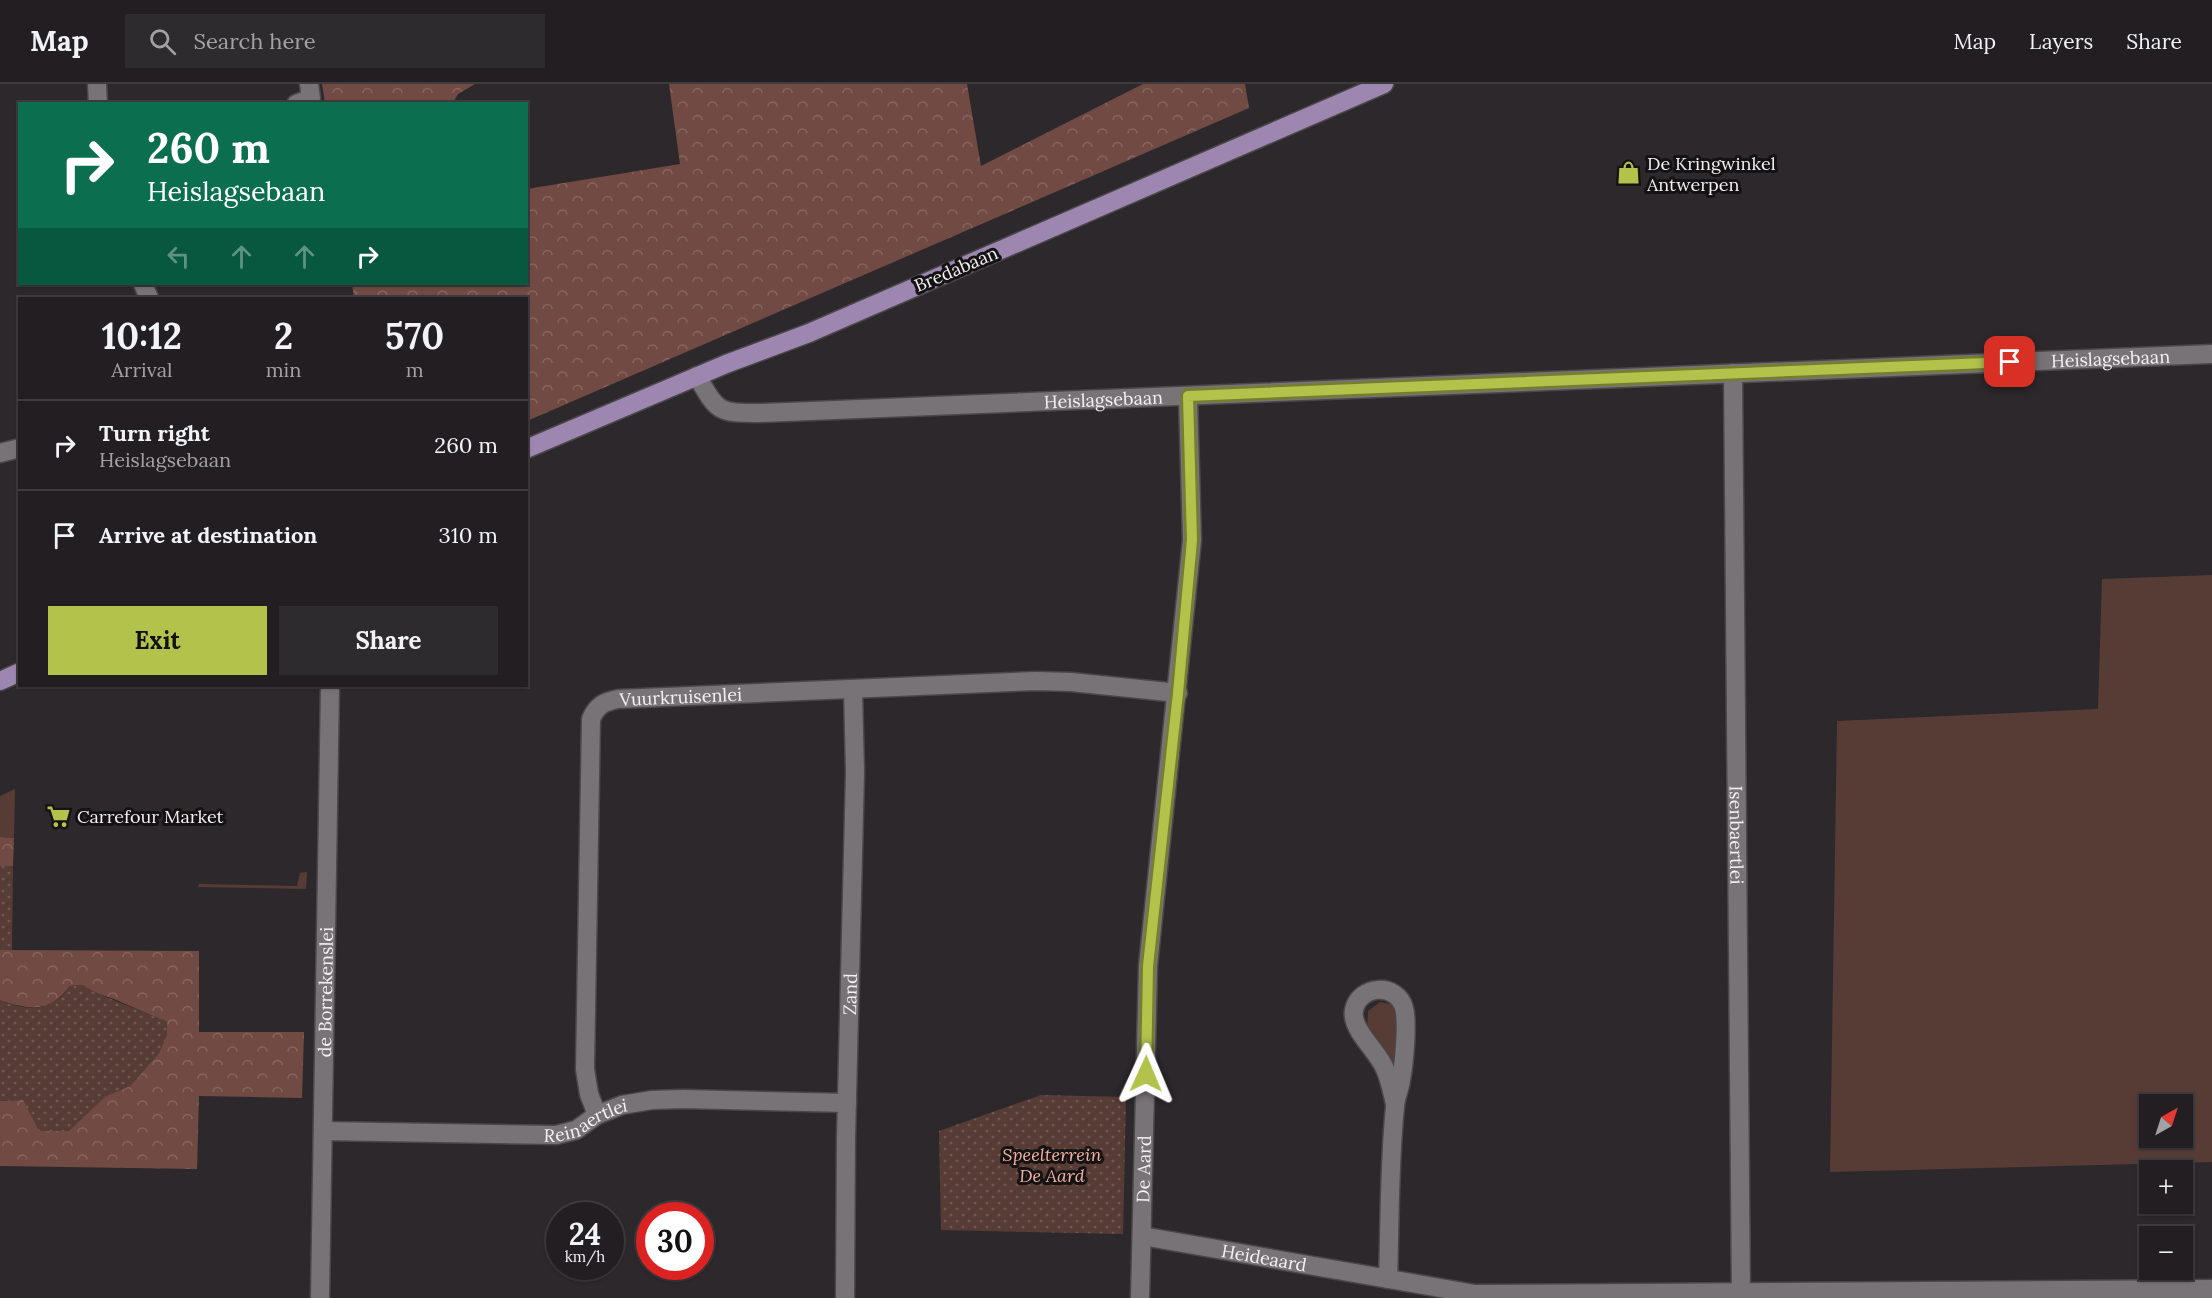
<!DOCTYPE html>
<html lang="en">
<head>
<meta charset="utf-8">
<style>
  body { margin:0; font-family:Lora,serif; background:#2e2b2e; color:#f1f3f6; height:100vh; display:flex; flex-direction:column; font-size:22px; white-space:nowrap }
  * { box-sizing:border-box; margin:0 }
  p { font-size:20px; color:#a2a2a5 }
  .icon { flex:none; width:33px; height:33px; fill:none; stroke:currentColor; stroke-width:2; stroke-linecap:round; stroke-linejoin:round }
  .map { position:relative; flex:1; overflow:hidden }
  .drawer { position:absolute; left:18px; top:213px; width:510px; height:390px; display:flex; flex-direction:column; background:#221e21; border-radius:0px; box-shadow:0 2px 4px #0004,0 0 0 2px #3f3c3f }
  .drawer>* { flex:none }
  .hud { position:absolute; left:18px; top:18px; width:510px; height:183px; border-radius:0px; box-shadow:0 2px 4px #0004,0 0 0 2px #3f3c3f; background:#0b6e4f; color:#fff; overflow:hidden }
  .needle { width:39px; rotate:39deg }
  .tools { position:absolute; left:2139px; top:1010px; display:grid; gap:12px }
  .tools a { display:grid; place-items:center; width:54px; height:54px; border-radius:0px; background:#221e21; box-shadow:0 2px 4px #0004,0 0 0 2px #3f3c3f; font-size:30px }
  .speed { position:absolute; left:546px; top:1118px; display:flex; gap:12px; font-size:30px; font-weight:700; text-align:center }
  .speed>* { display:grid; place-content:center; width:78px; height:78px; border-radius:50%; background:#221e21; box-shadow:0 2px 4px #0004,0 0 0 2px #3f3c3f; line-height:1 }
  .speed small { font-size:15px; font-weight:400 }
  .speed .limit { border:9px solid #d22; background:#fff; color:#111 }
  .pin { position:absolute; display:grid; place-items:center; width:51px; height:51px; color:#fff; margin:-26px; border-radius:12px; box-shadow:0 3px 9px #0006 }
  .me { position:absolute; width:66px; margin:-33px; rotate:1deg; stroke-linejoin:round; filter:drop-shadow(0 0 4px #0008) }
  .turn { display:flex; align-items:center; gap:21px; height:126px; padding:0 30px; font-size:27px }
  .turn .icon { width:78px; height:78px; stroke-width:2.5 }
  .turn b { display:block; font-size:42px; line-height:51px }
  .lanes { display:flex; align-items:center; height:57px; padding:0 30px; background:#0003; justify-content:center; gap:30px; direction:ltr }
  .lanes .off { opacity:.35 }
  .eta { display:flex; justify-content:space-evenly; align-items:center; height:102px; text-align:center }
  .eta b { font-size:36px; font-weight:800; line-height:42px }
  .action { display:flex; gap:12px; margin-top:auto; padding:12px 30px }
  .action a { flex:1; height:69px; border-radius:0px; background:#b3c24b; color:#111; font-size:24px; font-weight:800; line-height:69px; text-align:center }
  .action a+a { background:#2e2b2e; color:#f1f3f6 }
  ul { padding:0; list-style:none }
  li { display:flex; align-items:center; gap:18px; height:90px; padding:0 30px; border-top:2px solid #3f3c3f }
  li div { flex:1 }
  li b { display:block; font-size:22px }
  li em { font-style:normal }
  header { display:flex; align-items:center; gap:36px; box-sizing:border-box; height:84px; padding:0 30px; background:#221e21; border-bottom:2px solid #3f3c3f }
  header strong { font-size:28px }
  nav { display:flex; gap:33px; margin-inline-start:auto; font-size:21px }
  .search { width:420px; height:54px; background:#2e2b2e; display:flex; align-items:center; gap:15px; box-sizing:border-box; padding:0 21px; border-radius:0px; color:#a2a2a5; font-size:22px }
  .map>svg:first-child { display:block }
</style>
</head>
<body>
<header>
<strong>Map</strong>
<div class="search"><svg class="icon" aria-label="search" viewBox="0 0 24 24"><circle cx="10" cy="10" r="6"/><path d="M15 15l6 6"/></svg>Search here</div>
<nav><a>Map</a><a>Layers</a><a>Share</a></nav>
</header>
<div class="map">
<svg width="2212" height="1214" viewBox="0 0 2212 1214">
  <defs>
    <pattern id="forest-crowns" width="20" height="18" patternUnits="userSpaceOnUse" patternTransform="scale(1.5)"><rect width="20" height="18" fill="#714b43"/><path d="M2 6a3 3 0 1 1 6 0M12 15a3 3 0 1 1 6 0" fill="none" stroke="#86655f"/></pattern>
    <pattern id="park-dots" width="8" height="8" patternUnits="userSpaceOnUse" patternTransform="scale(1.5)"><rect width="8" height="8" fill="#573c36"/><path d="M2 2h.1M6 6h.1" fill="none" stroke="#705854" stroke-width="1.8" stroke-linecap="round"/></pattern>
  </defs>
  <rect width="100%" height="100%" fill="#2d282c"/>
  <g fill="#573c36" fill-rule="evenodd">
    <path d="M2212,491v587l-382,10 7,-451 261,-12 4,-130zM2150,1020h32v33h-32z"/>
    <path d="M15,705l-1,49 -14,-1v-41z"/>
    <path d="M307,788l-1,17 -108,-2 1,-3 98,2 3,-13z"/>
    <path d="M1380,918l10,2 8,6 -3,62 -28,-41 1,-20z"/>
  </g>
  <g fill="url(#forest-crowns)">
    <path d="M322,0h153l-17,10 -6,10 -127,-1z"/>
    <path d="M669,0h298l14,82 162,-82h102l4,24 -722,313 -1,-123h-172l-2,-14h174l1,-95 153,-25z"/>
    <path d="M0,753l14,1 -1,28h-13z"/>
    <path d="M0,866l199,1v81h105l-2,66 -103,-2 -2,73 -197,-3v-65l106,-5 24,-10 29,-33 8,-19v-12l-53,-23 -18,-6 -14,-8 -12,1c-21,27 -38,24 -68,15l-2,-1z"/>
  </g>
  <g fill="url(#park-dots)">
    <path d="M0,782h13l-1,84h-12z"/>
    <path d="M82,901c26,15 58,24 85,37v13l-8,18 -29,33 -24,10 -37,35h-30l-16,-31 -23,1v-101c29,12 51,12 70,-14z"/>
    <path d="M1041,1011l85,2 -3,137 -182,-4 -2,-99z"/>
  </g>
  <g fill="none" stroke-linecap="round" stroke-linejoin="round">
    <defs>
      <g id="minor">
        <path d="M97,0l1,20"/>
        <path d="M296,20l15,-6 -2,-14"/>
        <path d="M143,200l6,14"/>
        <path id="s1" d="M1733,289l8,925"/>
        <path id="s2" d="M697,292c21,36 20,37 63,37l1452,-59"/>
        <path d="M0,369l20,-5"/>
        <path id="s3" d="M597,1031l-8,-21 -4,-25 6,-350c6,-14 13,-17 27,-20l418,-18 35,1 107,11"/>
        <path id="s4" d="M323,1047l233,4 20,-5 21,-15 25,-10 30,-5 31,-1 164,4"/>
        <path id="s5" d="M1142,1152l333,58 737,-5"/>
        <path d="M1388,1195c2,-57 1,-115 7,-172 0,-9 5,-18 6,-27 3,-16 7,-57 3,-72 -7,-26 -45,-23 -50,2 -4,19 24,41 31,59 5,11 7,23 10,35"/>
        <path id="s6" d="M320,1214l10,-612"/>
        <path id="s7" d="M845,1214l1,-160 9,-366 -2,-82"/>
        <path id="s8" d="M1140,1214l8,-332 44,-426 -4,-144"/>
      </g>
      <g id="major">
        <path d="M526,365l200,-85 83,-31 575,-249"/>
        <path d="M0,597l20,-9"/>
      </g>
    </defs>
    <use href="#minor" stroke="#4a4749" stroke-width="21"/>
    <use href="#major" stroke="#4a4749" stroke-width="21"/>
    <use href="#minor" stroke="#787376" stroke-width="18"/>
    <use href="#major" stroke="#9d86af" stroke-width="18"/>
  </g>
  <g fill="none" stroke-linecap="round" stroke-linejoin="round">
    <defs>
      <path id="route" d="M1146,990l2,-108 30,-273 14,-153 -4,-144 822,-34"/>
    </defs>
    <use href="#route" stroke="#747e31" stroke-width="15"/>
    <use href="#route" stroke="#b3c24b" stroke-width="10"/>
  </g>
  <defs>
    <symbol id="shop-bare" viewBox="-9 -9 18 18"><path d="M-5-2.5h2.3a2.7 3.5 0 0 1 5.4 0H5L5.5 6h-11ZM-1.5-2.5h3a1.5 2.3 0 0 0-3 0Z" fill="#b3c24b" stroke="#141213" stroke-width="2.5" paint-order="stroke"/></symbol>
    <symbol id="supermarket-bare" viewBox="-9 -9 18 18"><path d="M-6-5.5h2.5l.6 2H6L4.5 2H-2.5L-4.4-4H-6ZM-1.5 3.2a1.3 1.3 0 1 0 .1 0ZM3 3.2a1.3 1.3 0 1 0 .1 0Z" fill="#b3c24b" stroke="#141213" stroke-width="2.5" paint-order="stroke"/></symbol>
  </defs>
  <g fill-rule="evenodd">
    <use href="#shop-bare" x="1612" y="72" width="33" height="33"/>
    <use href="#supermarket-bare" x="42" y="716" width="33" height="33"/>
  </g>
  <g text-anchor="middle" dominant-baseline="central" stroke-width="6" stroke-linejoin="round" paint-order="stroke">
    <g font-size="18" fill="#f3f0f2" stroke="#141213" text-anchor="start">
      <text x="1647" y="79">De Kringwinkel<tspan x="1647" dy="21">Antwerpen</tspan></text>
      <text x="77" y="732">Carrefour Market</text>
    </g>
    <g font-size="18" fill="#f3f0f2" stroke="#141213">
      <text transform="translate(956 185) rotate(-23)">Bredabaan</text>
      <text stroke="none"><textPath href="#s2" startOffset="1432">Heislagsebaan</textPath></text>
      <text stroke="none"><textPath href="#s2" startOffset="424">Heislagsebaan</textPath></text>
      <text stroke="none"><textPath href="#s3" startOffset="496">Vuurkruisenlei</textPath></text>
      <text stroke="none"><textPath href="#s1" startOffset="462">Isenbaertlei</textPath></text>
      <text stroke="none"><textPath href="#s6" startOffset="306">de Borrekenslei</textPath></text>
      <text stroke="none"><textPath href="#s7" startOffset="304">Zand</textPath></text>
      <text stroke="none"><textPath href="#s4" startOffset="266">Reinaertlei</textPath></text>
      <text stroke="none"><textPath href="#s8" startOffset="129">De Aard</textPath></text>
      <text stroke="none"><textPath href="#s5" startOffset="124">Heideaard</textPath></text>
    </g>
    <g font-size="18" font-style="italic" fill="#f6b1a2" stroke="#141213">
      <text x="1052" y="1070">Speelterrein<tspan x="1052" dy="21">De Aard</tspan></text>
    </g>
  </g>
</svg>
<div class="tools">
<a><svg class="needle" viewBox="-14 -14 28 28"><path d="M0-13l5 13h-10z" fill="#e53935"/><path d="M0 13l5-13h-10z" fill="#a2a2a5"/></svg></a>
<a>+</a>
<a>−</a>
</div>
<div class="speed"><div>24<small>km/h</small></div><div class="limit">30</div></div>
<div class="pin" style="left:2010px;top:278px;background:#d93025"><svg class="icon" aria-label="arrive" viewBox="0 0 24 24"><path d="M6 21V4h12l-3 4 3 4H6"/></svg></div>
<svg class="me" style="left:1146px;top:990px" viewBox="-20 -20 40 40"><path d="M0-17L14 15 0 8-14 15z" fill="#b3c24b" stroke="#fff" stroke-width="4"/></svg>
<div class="hud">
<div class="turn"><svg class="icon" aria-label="right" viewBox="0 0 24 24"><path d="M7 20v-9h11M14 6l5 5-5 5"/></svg><div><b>260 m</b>Heislagsebaan</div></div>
<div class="lanes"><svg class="icon off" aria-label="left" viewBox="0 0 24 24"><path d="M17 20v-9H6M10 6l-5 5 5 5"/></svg><svg class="icon off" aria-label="ahead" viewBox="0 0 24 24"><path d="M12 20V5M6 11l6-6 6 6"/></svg><svg class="icon off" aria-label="ahead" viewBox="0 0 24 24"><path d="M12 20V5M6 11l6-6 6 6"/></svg><svg class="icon" aria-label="right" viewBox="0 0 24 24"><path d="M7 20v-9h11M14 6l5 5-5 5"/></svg></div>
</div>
<section class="drawer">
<div class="eta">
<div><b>10:12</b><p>Arrival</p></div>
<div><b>2</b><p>min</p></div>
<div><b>570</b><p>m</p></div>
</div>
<ul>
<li><svg class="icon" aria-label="right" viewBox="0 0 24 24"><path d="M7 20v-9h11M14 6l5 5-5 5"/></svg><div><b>Turn right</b><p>Heislagsebaan</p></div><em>260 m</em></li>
<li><svg class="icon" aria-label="arrive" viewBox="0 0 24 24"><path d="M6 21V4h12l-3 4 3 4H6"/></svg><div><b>Arrive at destination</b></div><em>310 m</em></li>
</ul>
<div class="action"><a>Exit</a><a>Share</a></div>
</section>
</div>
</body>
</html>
